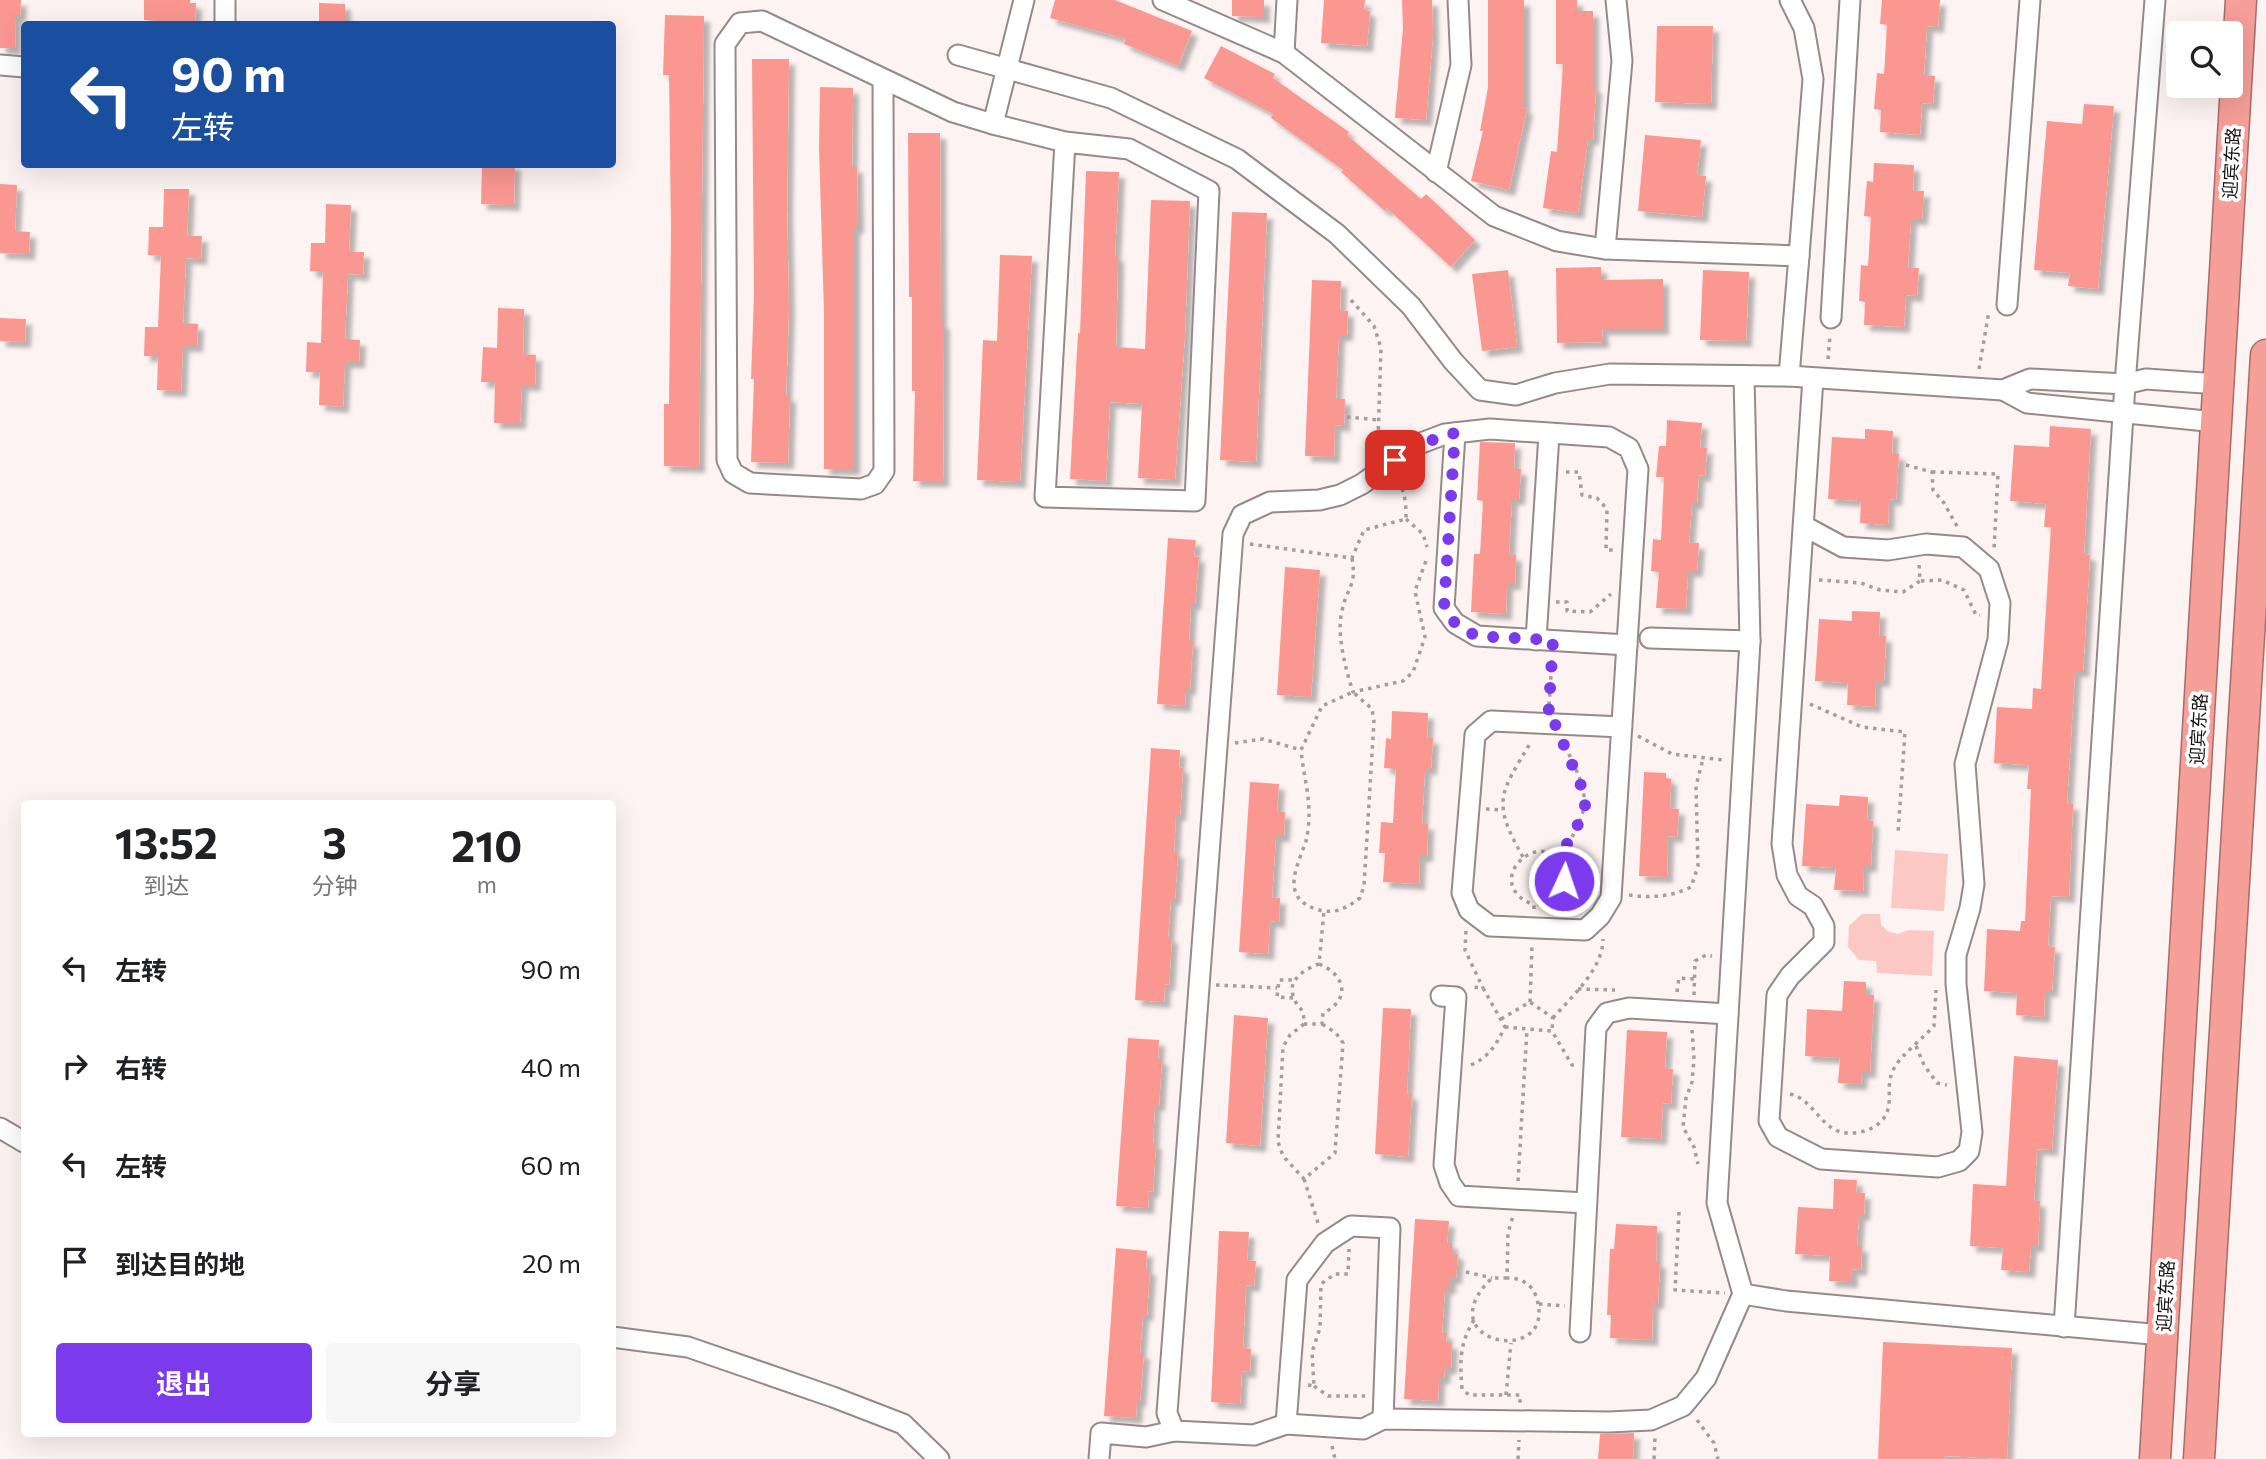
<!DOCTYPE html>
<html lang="zh">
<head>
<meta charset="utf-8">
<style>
  body { margin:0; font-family:Commissioner,"Noto Sans SC",sans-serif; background:#f6f6f6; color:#202124; height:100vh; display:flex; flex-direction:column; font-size:26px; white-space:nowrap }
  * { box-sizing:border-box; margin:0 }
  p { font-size:23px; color:#757577 }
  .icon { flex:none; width:38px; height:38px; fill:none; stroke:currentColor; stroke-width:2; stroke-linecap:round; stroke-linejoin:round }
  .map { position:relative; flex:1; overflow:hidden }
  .sheet { position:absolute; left:21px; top:800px; width:595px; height:637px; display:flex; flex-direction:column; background:#fff; border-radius:7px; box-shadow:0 7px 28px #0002 }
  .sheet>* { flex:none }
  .hud { position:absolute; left:21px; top:21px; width:595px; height:147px; border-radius:7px; box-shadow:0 7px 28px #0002; background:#1a4fa0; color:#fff; overflow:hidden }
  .tools { position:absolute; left:2166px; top:21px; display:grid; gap:14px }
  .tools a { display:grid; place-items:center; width:77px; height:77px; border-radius:7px; background:#fff; box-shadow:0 7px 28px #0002; font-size:35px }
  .pin { position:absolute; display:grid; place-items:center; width:60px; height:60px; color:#fff; margin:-30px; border-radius:14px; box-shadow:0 4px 10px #0006 }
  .me { position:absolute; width:77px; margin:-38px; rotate:3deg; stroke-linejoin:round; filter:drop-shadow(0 0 5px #0008) }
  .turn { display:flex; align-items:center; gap:24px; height:147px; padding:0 35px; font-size:32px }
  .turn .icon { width:91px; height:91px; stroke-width:2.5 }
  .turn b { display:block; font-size:49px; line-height:60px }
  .eta { display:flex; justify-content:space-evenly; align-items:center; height:119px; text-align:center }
  .eta b { font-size:42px; font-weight:700; line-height:49px }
  .button { display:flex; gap:14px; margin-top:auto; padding:14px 35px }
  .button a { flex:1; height:80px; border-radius:7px; background:#7c3aed; color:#fff; font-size:28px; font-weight:700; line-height:80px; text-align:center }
  .button a+a { background:#f6f6f6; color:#202124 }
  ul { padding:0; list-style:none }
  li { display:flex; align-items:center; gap:21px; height:98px; padding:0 35px }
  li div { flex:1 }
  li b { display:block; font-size:26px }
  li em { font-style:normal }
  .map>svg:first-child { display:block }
</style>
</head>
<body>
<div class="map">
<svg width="2266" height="1459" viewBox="0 0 2266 1459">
  <defs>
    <filter id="shadow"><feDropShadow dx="6" dy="6" stdDeviation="2" flood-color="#0004"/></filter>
  </defs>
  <rect width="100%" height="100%" fill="#fdf3f2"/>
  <g fill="#fcc8c4">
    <path d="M1895,850l53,4 -4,57 -53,-3z"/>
    <path d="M1862,914h18l1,10 6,7 11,3 11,-4 25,1 -2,45 -55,-3 -1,-12 -17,-1 -11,-13 1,-21z"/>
  </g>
  <g fill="#fa9791" filter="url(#shadow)">
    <path d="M0,0h21l-1,16h-4l-1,32h-15z"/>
    <path d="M144,0h46v3h6l-1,21h-35v-3l-16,-1z"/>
    <path d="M1055,0h60l77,31 -14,35 -54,-22 2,-5 -76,-21z"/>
    <path d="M1232,0h32v17l-32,-1z"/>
    <path d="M1324,0h41l-1,10 6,1 -3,35 -46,-3z"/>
    <path d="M1402,0h30l1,35 -7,85 -31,-2 8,-90z"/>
    <path d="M1488,0h36v108l3,1 -18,81 -38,-9 12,-50h-3l8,-44z"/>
    <path d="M1556,0h21v11h16v76h3l-3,52h-5l-10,74 -35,-5 8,-57 6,1 6,-88h-7z"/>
    <path d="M1882,0h58l-2,27 -11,-1 -3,49 11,1 -2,28 -11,-1 -2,32 -40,-3 1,-22 -7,-1 3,-36 7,1 3,-49 -7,-1z"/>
    <path d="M319,3l26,1v20h-26z"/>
    <path d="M665,15l39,1 -5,451 -35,-1v-62h5l2,-173 -2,-156h-6z"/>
    <path d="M1657,26h56l-2,78 -56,-2z"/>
    <path d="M1221,46l54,28 -2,4 76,54 -2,3 74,64 5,-5 49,46 -24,27 -64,-59 -2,3 -44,-39 2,-2 -72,-52 2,-4 -69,-36z"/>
    <path d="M752,59h37l-2,151 2,98 -3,88h4l-2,67 -37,-1 3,-83h-3l3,-84z"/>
    <path d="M820,87l33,1 -1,79h5l1,61h-4v241h-30v-157l-5,-164z"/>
    <path d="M2084,104l30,2 -16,183 -30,-3 2,-13 -36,-3 13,-149 35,3z"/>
    <path d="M908,133h32l1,190h3l-1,158h-30l2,-90h-3v-94h-3z"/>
    <path d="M1645,135l56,5 -4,35 9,1 -4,41 -64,-6z"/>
    <path d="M1874,163l40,2 -1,26h11l-2,28h-11l-3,49h11l-2,28 -11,-1 -2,32 -40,-2 1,-23 -6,-1 2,-36 7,1 3,-49 -7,-1 3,-35 6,1z"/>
    <path d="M482,164h33l-1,41 -33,-1z"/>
    <path d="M1086,171l33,1 -4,84h3l-2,91 29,2 6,-149 39,1 -5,133 -10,146 -37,-2 4,-74 -32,-2 -4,79 -36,-2 8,-146h2z"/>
    <path d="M0,184l17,1 -2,46 15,1 -1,22 -29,-1z"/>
    <path d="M164,189h25l-2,47h15l-1,23 -15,-1 -3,65 15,1 -1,22h-14l-2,45 -24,-1 1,-34h-14l1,-29h13l3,-71 -13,-1 1,-28h14z"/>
    <path d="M326,204l25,1 -2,47h15l-1,23 -15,-1 -3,65 15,1 -1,22h-14l-2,45 -24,-2 1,-33h-14l1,-30 14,1 2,-71 -13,-1 1,-28h14z"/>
    <path d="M1232,212l35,1 -11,249 -36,-2z"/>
    <path d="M1000,255l32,1 -12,226 -43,-2 6,-140 14,1z"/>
    <path d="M1601,267l1,13 61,-1v50h-61l1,13 -46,1 -1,-75z"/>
    <path d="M1508,270l9,77 -35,4 -10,-77z"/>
    <path d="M1703,270l46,2 -3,69 -46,-1z"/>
    <path d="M1312,280l29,1 -1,29 8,1 -1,24h-8l-3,64h9l-1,27 -9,-1 -1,32 -29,-1z"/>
    <path d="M498,308l26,1 -1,45 13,1 -1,30h-13l-2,38h-26l1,-41h-14l2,-35 14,1z"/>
    <path d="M0,318l26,1 -1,23 -25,-1z"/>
    <path d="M1667,420l35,3 -2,25h7l-2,28 -6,-1 -2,28h-5l-3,40h10l-2,28h-9l-2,38 -30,-1 3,-36 -8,-1 2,-32 8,1 3,-63h-8l3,-31h7z"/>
    <path d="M2050,426l41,3 -7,125 6,1 -7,116h-8l-8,133h6l-4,93 -18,-1 -3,50 7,1 -3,44h-7l-1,26 -28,-2 1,-22 -33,-2 3,-62 33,2 1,-10h4l6,-132h-4l2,-24 -35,-2 3,-56 35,2 1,-21 8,1 10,-162h-7l2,-23 -36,-3 4,-56 35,2z"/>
    <path d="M1865,429l28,2 -1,23h7l-3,46 -7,-1 -1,26 -28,-2 1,-22 -33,-2 4,-62 33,2z"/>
    <path d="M1480,442l35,1 -1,26h7l-2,30h-7l-3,56h7l-1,29h-8l-1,30 -35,-2 3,-58h6l3,-53 -6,-1z"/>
    <path d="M1168,538l28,2 -2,16 5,1 -4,47h-4l-2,37h4l-3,48h-4l-1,17 -28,-2z"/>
    <path d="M1285,567l35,3 -9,127 -34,-2z"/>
    <path d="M1852,611l28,1 -1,24h7l-2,45h-8l-1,26 -28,-2 1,-22 -33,-2 4,-62 33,2z"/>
    <path d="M1392,711l36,2 -1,25h6l-2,31h-6l-3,55h6l-1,32h-7l-1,28 -36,-2 2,-29h-6l2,-31 12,1 3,-54 -12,-1 2,-30 5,1z"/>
    <path d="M1151,748l29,2 -1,17 4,1 -3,47h-4l-2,37h4l-3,47h-4l-3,38h4l-3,48 -4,-1 -1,18 -29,-2z"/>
    <path d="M1644,772l22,1v5l5,1 -1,29 9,1 -2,28 -9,-1 -1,41 -28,-1z"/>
    <path d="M1250,782l29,2 -2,28h8l-1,24h-8l-4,62h8l-1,24 -9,-1 -2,33 -29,-2z"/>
    <path d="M1840,795l28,2 -1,23 6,1 -2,45h-7l-1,25 -29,-1 2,-22 -34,-2 4,-62 33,2z"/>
    <path d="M1844,981l22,1v13h8l-4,77h-8l-1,12 -23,-1 2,-25 -35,-2 2,-47 35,2z"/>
    <path d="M1383,1008l28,1 -4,85h5l-4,63 -33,-3z"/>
    <path d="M1234,1015l34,3 -8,128 -34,-3z"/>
    <path d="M1627,1030l40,2 -2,36 8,1 -2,35 -8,-1 -2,36 -40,-2z"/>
    <path d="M1128,1038l31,2 -1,19h4l-3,46h-4l-2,38h3l-3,49 -4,-1 -1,17 -32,-2z"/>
    <path d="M2014,1056l44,4 -6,90 -15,-1 -3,52h6l-2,45h-7l-2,26 -28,-2 2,-22 -33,-2 3,-62 33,2z"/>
    <path d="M1834,1179l23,1 -1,12 9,1 -1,22h-5l-2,31h5l-1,24 -9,-1v13l-23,-1 1,-25 -35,-2 3,-47 35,2z"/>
    <path d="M1415,1219l34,2 -2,22h5v10l6,1 -2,24h-6v10h-5l-3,45h5l-1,10h6l-1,25h-6l-1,10h-5l-1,23 -34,-2z"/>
    <path d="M1616,1224l41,2 -1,36h4l-2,41h-5l-1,37 -42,-2 1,-23h-4l3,-66h4z"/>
    <path d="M1219,1231l30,1 -2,28 9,1 -2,25 -8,-1 -3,63 8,1 -1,23 -8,-1 -2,33 -29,-2z"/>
    <path d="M1116,1248l31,3 -1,18h4l-3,46h-4l-3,38h4l-4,48h-3l-1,17 -32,-2z"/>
    <path d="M1883,1342l129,6 -5,111 -62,-3 -1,3h-66z"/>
    <path d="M1634,1433l-1,26h-35l2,-25z"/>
  </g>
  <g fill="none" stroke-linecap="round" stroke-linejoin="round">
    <defs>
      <g id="minor">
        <path d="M1024,0l-31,124 72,18 64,7 80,42 -14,310 -150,-4 20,-355"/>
        <path d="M1163,0l121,53 210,163 63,25 48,8 194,7 14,-177 -9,-51 -14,-28"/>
        <path d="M225,24v-24"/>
        <path d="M1284,53l3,-53"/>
        <path d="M958,55l153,43 126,61 100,75 74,72 42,55 27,29 36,5 39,-12 55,-9 179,2 214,14"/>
        <path d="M0,65l24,2"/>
        <path d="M883,79l1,392 -9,13 -14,5 -111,-6 -17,-10 -6,-13 -2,-416 15,-21 22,-2 191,91 40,12"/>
        <path d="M1436,172l25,-107 -3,-65"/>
        <path d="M1605,249l17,-188 -6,-61"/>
        <path d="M2007,305l23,-305"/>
        <path d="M1831,318l19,-318"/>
        <path d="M1744,376l6,265 -33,562 26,91 43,7 376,34"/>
        <path d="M1789,376l10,-120"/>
        <path d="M2216,422l-189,-19 -24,-13 27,-11 95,5 21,-5 72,5"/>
        <path d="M1455,433l-11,175 11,15 22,13 150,9"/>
        <path d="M1804,526l39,21 45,3 38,-6 37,3 26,22 11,34 -2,37 -33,124 9,120 -4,24 -14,47v29l16,148 -3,19 -10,10 -21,6 -117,-8 -43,-22 -9,-16 8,-126 13,-19 34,-34v-16l-11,-20 -15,-10 -11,-21 -5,-31 31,-466"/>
        <path d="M1650,638l100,3"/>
        <path d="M1536,640l13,-206"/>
        <path d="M1622,727l-131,-6 -16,14 -13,158 7,17 21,16 95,4 15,-14 11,-18 27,-429 -9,-21 -20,-11 -119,-8 -45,5 -29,11 -54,39 -22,11 -21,5 -49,2 -28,13 -9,19 -66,879 7,18 80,4 32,-11 77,5 20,-10 226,3 42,-2 32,-14 23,-28 37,-84"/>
        <path d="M1441,996l15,1 -12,168 6,18 9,13 127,7"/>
        <path d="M0,1128l24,14"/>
        <path d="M2064,1327l61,-943 30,-384"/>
        <path d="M1580,1332l16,-304 11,-15 22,-5 99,6"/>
        <path d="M612,1337l76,10 145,50 70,27 36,35"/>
        <path d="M1286,1424l11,-144 28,-37 26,-17 39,2 -7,191"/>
        <path d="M1099,1459l2,-26 45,4 28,-6"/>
      </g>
      <g id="highway">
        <path d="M2155,1459l86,-1459"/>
        <path d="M2199,1459l67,-1104"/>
      </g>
    </defs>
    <use href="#minor" stroke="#958a89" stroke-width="23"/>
    <use href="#highway" stroke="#a76c68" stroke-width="33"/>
    <g stroke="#a59d9c" stroke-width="3.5" stroke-dasharray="3.5 5" stroke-linecap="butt">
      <path d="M1351,300l23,26 7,22 -3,92 4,5"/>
      <path d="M1828,359l2,-24"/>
      <path d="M1979,369l10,-58"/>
      <path d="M1347,417l32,3"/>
      <path d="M1906,465l26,7 1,18 11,13 14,25"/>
      <path d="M1566,472h13l3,23 15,3 10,11 -1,41h8"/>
      <path d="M1932,472l66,2 -4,75"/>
      <path d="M1406,519l17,15 4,13"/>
      <path d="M1250,544l102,14 12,-28 42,-11c0,-12 0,-27 -8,-37"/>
      <path d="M1352,558c5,29 -5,28 -10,53 -6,23 4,59 11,81l50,-11 10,-9 12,-35 -10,-46 11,-30"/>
      <path d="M1919,565l1,16 22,-1 22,10 12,25h4"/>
      <path d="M1819,580l42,3 19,7 23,2 17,-11"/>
      <path d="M1556,602h11v9l23,1 21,-18"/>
      <path d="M1810,704l52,23 43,5 -7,102"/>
      <path d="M1549,705l3,-45"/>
      <path d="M1638,736l34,18 51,6"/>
      <path d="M1235,743l28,-4 38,11 21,-44 31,-14 19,17 2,12 -10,165 -4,12c-15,11 -26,17 -44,11 -37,-12 -18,-44 -10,-68 2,-8 3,-19 3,-27 0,-23 -6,-42 -8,-64"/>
      <path d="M1486,809l16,1"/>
      <path d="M1523,857c-32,-56 -23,-63 8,-115"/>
      <path d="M1559,859c34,-55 32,-60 4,-117"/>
      <path d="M1564,881l13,4 10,16"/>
      <path d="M1629,895c22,3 42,2 62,-8l7,-21 -2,-80 7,-27"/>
      <path d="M1534,909v-4c-54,-21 3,-77 26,-43 8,13 2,31 -10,39 -4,2 -11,3 -16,4"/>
      <path d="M1466,931l-1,19 18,38"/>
      <path d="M1319,964c27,11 32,36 4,49l-1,11h-18c0,-19 -5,-12 -10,-26 -8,-18 11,-29 25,-34l5,-53"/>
      <path d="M1216,985l61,3"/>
      <path d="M1578,989l37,1"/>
      <path d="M1677,992l2,-14 16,1"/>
      <path d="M1694,995l1,-34 11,-6 6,1"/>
      <path d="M1293,998l-16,-1 2,-17h16"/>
      <path d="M1530,1002l2,-57"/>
      <path d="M1553,1018c19,-22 50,-49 50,-79"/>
      <path d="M1501,1019l29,-17 23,16 -1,13"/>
      <path d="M1304,1024l-14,11 -7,12 -5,95 5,14 21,23 31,-26 8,-110 -7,-10 -14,-9"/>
      <path d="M1505,1027l47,4 20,34h2"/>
      <path d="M1692,1030l2,29 -2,23 -6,16 -3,29 11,20 4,17"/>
      <path d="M1916,1046l8,19 13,18 10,2"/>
      <path d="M1471,1065c18,-8 25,-20 34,-38l-22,-39 -12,-1"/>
      <path d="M1790,1094c23,5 29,32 51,38 16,4 40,-3 46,-20 6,-16 -3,-28 9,-47 7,-11 28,-28 38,-39l2,-36"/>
      <path d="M1304,1179l15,47"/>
      <path d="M1518,1181l9,-152"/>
      <path d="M1679,1212l-4,78 50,3"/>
      <path d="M1466,1272l26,6"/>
      <path d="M1507,1278h-15c-69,67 69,91 44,18 -5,-13 -16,-18 -29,-18l1,-45 5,-17"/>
      <path d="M1539,1304l26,2"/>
      <path d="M1474,1320c-15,24 -14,42 -12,69l7,6h51v9"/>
      <path d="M1308,1385l6,1 -2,-34 8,-24 1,-44 14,-10h13l1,-25"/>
      <path d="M1314,1386l14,10h37"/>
      <path d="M1506,1395l5,-52"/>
      <path d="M1697,1420l17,23 4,16"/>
      <path d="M1332,1446l3,13"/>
      <path d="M1518,1459l1,-19"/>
      <path d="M1654,1459l1,-22"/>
    </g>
    <use href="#minor" stroke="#fff" stroke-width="19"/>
    <use href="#highway" stroke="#f69e98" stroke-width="30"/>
  </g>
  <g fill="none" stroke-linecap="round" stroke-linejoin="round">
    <path stroke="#7c3aed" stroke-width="12" stroke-dasharray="0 21.6" d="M1395,460l21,-15 39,-12 -11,175 11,15 21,13 77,4 -5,83 7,1 30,71v17l-27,48 5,8 1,13"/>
  </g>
  <g text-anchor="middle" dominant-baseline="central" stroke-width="7" stroke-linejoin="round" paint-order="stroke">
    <g font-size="18" fill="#130f0f" stroke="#fff">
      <text transform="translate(2231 163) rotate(-87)">迎宾东路</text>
      <text transform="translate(2198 729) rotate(-87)">迎宾东路</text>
      <text transform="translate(2165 1296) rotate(-87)">迎宾东路</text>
    </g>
  </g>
</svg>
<div class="tools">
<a><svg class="icon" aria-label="search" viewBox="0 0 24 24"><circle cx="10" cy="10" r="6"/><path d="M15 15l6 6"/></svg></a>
</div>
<div class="pin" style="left:1395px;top:460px;background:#d93025"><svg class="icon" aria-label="arrive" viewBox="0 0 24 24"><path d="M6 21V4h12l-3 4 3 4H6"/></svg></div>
<svg class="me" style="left:1564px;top:881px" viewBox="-20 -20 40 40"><circle r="17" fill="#7c3aed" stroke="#fff" stroke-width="3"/><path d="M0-11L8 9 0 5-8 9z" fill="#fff"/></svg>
<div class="hud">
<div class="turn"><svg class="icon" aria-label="left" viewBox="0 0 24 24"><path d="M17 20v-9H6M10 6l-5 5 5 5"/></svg><div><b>90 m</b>左转</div></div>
</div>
<section class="sheet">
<div class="eta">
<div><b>13:52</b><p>到达</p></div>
<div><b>3</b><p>分钟</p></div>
<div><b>210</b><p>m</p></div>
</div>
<ul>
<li><svg class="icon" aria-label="left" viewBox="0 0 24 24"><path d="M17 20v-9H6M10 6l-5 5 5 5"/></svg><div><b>左转</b></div><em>90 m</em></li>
<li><svg class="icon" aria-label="right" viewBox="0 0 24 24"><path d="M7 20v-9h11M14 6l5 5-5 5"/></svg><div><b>右转</b></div><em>40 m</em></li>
<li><svg class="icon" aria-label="left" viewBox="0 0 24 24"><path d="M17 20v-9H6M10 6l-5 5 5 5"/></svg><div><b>左转</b></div><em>60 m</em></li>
<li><svg class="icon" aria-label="arrive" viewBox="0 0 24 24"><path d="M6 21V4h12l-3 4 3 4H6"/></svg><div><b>到达目的地</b></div><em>20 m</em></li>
</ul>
<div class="button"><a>退出</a><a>分享</a></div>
</section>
</div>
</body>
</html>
